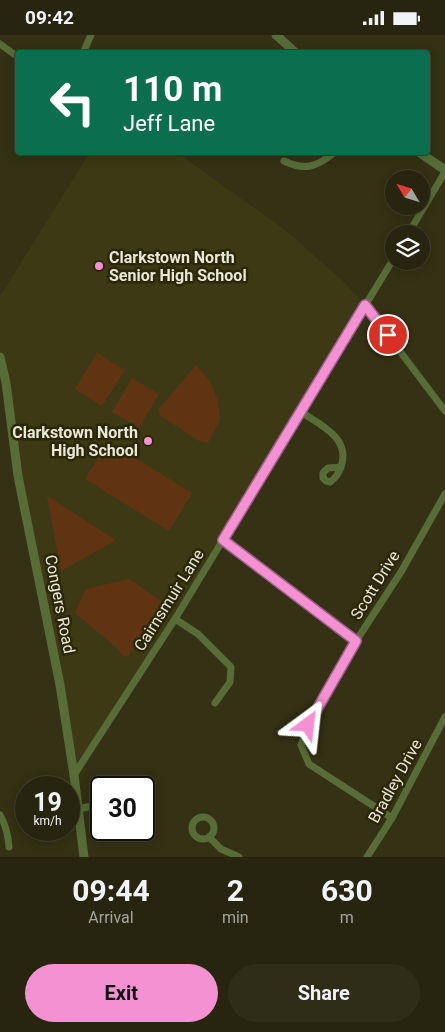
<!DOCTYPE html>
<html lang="en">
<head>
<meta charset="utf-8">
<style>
  body { margin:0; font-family:Roboto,sans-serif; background:#2f2d18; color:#f1f3f6; height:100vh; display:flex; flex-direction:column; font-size:19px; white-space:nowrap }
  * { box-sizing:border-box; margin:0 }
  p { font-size:16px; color:#a4a59e }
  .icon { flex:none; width:28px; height:28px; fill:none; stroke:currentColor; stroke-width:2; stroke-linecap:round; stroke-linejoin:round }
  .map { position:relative; height:822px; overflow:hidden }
  .details { display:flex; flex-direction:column; background:#27250f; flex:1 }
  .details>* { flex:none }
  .top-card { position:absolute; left:15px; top:15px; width:415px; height:105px; border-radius:5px; box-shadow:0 2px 12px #0003,0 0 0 1px #43422f; background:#0b6e4f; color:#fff; overflow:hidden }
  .needle { width:32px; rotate:308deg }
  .tools { position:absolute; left:385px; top:135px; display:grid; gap:10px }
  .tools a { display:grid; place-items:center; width:45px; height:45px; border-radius:50%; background:#27250f; box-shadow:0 2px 12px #0003,0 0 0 1px #43422f; font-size:25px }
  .speed { position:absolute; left:15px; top:741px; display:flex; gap:10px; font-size:25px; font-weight:700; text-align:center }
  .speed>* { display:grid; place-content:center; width:65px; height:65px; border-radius:50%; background:#27250f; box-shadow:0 2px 12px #0003,0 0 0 1px #43422f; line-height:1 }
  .speed small { font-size:12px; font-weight:400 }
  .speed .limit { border:2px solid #111; border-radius:8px; background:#fff; color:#111 }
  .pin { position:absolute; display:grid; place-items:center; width:42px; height:42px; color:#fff; margin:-21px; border:2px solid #fff; border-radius:50%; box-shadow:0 1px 5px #0007 }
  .me { position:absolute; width:55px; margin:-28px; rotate:30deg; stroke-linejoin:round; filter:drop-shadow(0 0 4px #0008) }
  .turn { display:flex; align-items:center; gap:18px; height:105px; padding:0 25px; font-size:22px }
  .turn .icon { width:65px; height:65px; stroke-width:2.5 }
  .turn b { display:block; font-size:35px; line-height:42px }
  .eta { display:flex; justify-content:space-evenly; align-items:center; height:85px; text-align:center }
  .eta b { font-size:30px; font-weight:700; line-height:35px }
  .button { display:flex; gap:10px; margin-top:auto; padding:10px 25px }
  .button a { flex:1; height:58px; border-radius:30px; background:#f491d3; color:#111; font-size:20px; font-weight:700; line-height:58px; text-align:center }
  .button a+a { background:#2f2d18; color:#f1f3f6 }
  .status { display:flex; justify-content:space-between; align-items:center; height:35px; padding:0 25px; background:#27250f; direction:ltr }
  .status svg { height:14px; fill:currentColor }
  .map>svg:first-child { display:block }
</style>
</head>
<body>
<div class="status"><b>09:42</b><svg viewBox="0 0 49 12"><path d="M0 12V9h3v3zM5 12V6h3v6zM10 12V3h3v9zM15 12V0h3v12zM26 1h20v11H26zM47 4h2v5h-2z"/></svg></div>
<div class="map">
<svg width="445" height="822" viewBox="0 0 445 822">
  <rect width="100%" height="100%" fill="#343114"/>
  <path fill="#3d3914" d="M90,118h88l45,33 61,43 56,49 25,27 -96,160 -195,310 -74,-415v-64l68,-109z"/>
  <g fill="#603413">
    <path d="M97,318l28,17 -23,36 -27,-17z"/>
    <path d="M196,330l14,16 8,20 2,19 -12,23 -9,-2 -38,-25 -3,-6z"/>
    <path d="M132,343l27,16 -20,34 -27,-16z"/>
    <path d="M108,406l84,52 -23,38 -84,-52z"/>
    <path d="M47,461l69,44 -55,31z"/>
    <path d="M129,544l35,24 -31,45 -5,9 -6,-2 -5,-7 -42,-35 11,-24z"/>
  </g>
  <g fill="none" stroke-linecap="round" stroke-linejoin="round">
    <g stroke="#586c38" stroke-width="7">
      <path d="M0,9l18,13"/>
      <path d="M83,18l8,-18"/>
      <path d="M284,126c21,10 32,6 50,-8"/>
      <path d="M408,199l37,-62"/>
      <path d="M365,270l80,106"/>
      <path d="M301,377c20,13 50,26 40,55 -3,7 -5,11 -11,15l-4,-1 -3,-3v-5l5,-5 13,-1"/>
      <path d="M223,505l133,101"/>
      <path d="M175,584l23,15 33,33 -1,15 -15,21"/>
      <path d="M74,740l101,-156 219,-361"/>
      <path d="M144,760l5,-1"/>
      <path d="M78,774l23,-5"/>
      <path d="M0,780c6,10 8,19 9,32"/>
      <circle cx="203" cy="793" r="11"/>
      <path d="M392,783l-83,-54 -8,-19 7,-20 48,-84 45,-69 44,-78"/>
      <path d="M209,802l12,12 18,8"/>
      <path d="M367,822l25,-39 53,-101"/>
    </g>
    <g stroke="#586c38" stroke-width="9">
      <path d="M276,0l20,18"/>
      <path d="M420,118l25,17"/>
      <path d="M0,322l6,26 12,93 42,209 14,90 10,82"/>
    </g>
  </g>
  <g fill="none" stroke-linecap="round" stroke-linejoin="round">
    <defs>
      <path id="route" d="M308,690l48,-84 -133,-101 142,-235 23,30"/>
    </defs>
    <use href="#route" stroke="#9f5e89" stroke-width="12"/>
    <use href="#route" stroke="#f491d3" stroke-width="9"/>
  </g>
  <g fill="#f491d3" stroke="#2a270a" stroke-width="2">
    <circle cx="99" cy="231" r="5"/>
    <circle cx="148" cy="406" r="5"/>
  </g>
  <g text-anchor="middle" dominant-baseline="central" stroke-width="5" stroke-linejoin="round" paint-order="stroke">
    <g font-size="16" font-weight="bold" fill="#e9e7d6" stroke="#2a270a" text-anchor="start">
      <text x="109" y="222">Clarkstown North<tspan x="109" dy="18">Senior High School</tspan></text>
      <text x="138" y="397" text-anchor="end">Clarkstown North<tspan x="138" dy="18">High School</tspan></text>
    </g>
    <g font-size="16" fill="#e9e7d6" stroke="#2a270a">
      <text transform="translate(375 550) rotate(-58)">Scott Drive</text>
      <text transform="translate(169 565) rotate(-58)">Cairnsmuir Lane</text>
      <text transform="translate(60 569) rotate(79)">Congers Road</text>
      <text transform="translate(395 746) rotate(-61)">Bradley Drive</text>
    </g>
  </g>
</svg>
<div class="tools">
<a><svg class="needle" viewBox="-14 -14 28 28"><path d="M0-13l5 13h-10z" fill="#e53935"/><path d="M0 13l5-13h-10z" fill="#a4a59e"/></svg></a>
<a><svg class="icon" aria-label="layers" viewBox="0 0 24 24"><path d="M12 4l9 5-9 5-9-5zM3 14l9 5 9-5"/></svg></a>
</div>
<div class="speed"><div>19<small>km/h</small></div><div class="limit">30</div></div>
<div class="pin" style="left:388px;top:300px;background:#d93025"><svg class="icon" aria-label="arrive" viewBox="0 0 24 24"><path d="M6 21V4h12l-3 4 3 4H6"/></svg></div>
<svg class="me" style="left:308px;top:690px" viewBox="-20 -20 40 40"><path d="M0-17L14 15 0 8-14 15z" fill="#f491d3" stroke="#fff" stroke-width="4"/></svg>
<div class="top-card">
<div class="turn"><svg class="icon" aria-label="left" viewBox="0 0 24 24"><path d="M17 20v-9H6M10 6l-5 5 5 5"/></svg><div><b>110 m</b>Jeff Lane</div></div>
</div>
</div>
<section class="details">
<div class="eta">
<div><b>09:44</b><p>Arrival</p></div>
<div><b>2</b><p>min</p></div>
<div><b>630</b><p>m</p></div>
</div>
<div class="button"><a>Exit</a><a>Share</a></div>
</section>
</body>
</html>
